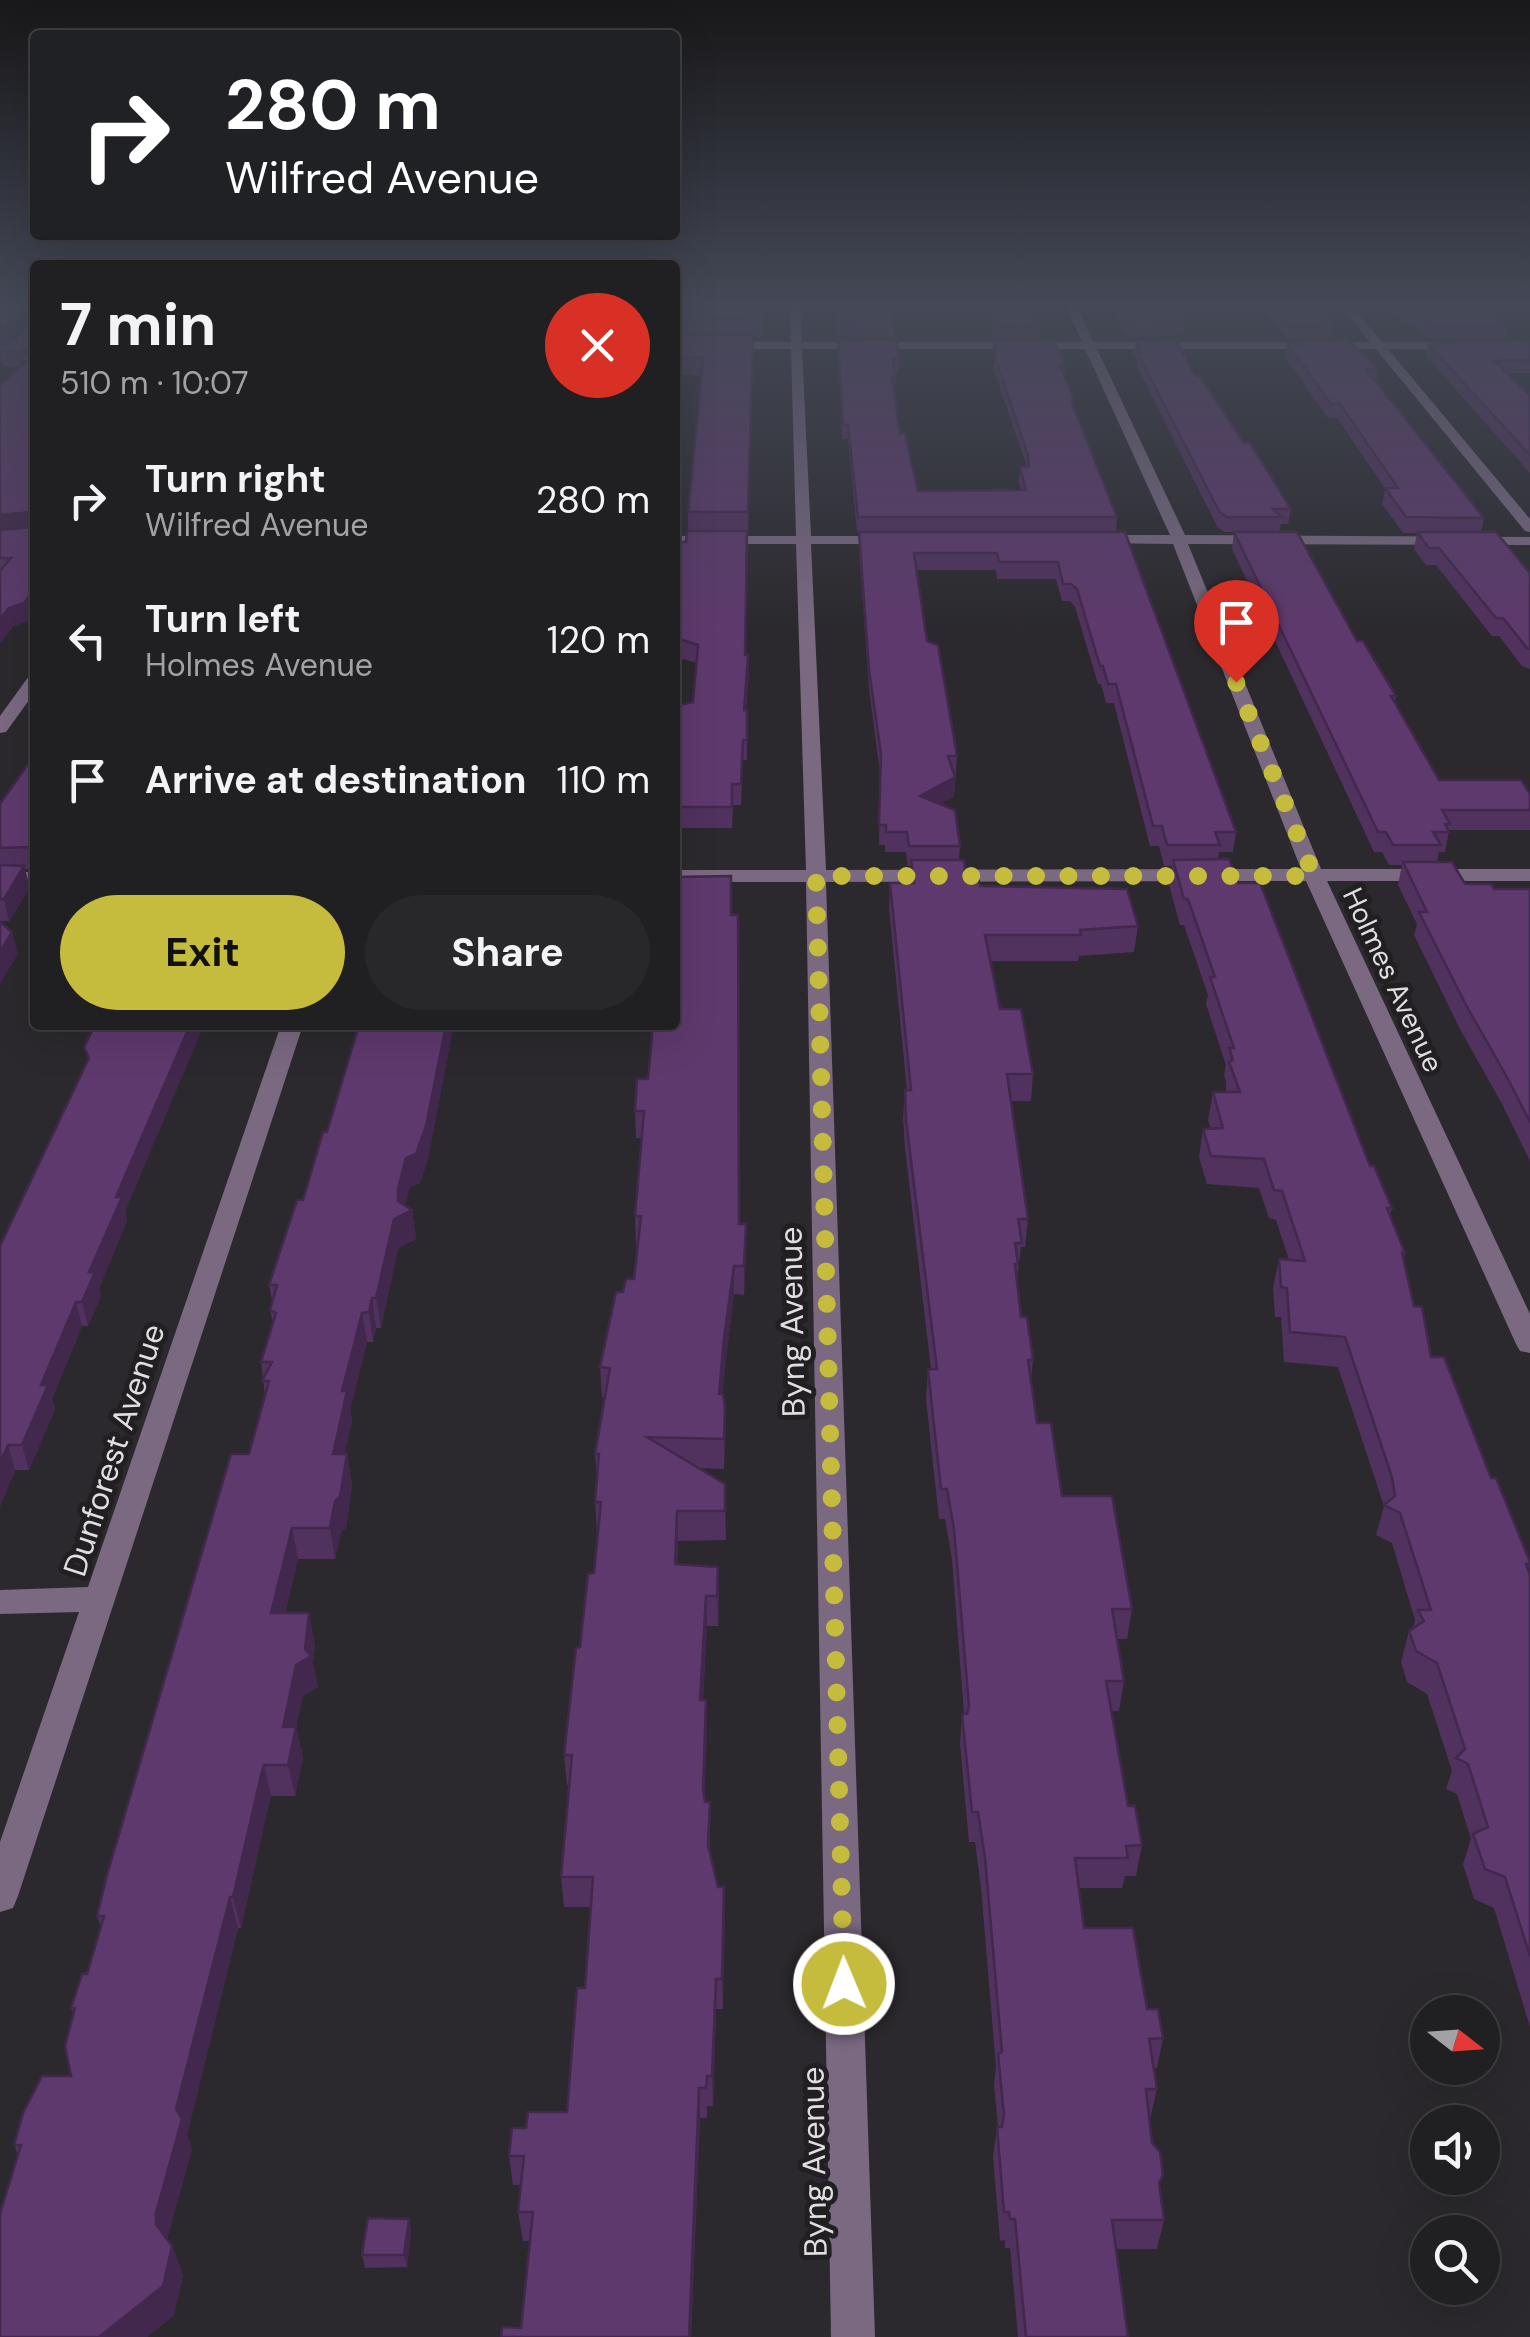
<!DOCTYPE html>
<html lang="en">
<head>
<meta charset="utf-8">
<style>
  body { margin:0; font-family:"DM Sans",sans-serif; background:#28272a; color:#f1f3f6; height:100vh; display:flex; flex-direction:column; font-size:38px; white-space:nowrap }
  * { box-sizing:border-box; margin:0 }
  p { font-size:32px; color:#a2a2a5 }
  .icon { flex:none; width:55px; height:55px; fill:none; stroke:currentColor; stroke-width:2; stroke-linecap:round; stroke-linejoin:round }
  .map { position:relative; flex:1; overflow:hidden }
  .side { position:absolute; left:30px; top:260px; width:650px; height:770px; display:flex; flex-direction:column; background:#201f22; border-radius:10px; box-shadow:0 10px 40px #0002,0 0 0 2px #3d3d40 }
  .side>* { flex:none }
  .hud { position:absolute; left:30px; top:30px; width:650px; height:210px; border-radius:10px; box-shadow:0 10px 40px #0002,0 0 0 2px #3d3d40; background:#202124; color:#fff; overflow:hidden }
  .needle { width:65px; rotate:107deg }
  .controls { position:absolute; left:1410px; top:1995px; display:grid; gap:20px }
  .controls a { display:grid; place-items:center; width:90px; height:90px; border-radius:50%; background:#201f22; box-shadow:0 10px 40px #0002,0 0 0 2px #3d3d40; font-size:50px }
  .pin { position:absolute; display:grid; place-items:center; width:85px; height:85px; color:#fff; margin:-102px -42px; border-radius:50% 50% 50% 0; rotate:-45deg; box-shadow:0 0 10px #0007 }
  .pin .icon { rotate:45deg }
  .me { position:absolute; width:110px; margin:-55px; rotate:359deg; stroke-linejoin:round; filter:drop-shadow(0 0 8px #0008) }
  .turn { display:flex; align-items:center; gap:35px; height:210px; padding:0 30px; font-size:45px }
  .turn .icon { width:130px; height:130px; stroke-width:2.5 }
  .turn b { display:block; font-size:70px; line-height:85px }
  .round { display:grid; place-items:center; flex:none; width:105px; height:105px; border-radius:52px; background:#28272a }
  .head { display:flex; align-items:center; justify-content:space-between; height:170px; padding:0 30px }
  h1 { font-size:60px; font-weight:700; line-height:75px }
  .cta { display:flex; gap:20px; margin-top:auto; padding:20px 30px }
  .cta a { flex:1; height:115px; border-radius:60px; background:#c5bc3d; color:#111; font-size:40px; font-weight:700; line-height:115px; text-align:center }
  .cta a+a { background:#28272a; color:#f1f3f6 }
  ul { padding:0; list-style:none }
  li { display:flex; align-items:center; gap:30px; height:140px; padding:0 30px }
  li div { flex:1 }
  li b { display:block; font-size:38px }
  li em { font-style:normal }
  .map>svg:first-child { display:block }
</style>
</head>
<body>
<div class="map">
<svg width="1530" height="2337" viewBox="0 0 1530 2337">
  <rect width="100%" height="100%" fill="#2b292d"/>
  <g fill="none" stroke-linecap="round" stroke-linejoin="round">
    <g fill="#7a6981" fill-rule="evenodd">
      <path d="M789,306h12l1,36h280l-16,-36h11l16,36h277l-29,-36h11l30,36h148v8l-142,-1 142,170v13l-5,-1 -149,-182h-279l88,186 345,2v8l-342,-1 133,325h209v12h-203l203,433v39l-10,-2 -4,-7 -210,-463 -480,1 49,1455h-44l-25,-1455h-131v-12h131l-10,-326h-121v-8h121l-5,-187h-116v-8l116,1zM802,349h283l85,186h-75l-7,4 7,4 78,1 128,325 -475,1 -15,-326h79l7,-4 -7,-4h-79z"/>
      <path d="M35,341v8l-35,1v-8z"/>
      <path d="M35,675v17l-29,40 -6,1v-17l29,-40z"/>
      <rect x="0" y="872" width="35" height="12"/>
      <path d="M281,1025h22l-285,871 -5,12 -13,4v-70l79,-230 -79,2v-24l88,-3z"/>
    </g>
  </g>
  <g fill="#51315e">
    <path d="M0,306h35v306l-7,9 -15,5 -13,18v-258l20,-19 -16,-1 -4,-15 35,-30z"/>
    <path d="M675,306h87v29l-9,1 -8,319 4,19 -3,36h1v50h-4l-2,45h-8l-1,23h-57v-122l18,-4 4,-39 -21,-6v-19l12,-107v-19l14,-136 -27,-2z"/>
    <path d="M835,306h56l3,18v14l-57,-2z"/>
    <path d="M1030,306l-15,1 25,17 -1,14h-47l-2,-31h-4z"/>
    <path d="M1114,306h64l7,15 -2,14 -56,3 -10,-20 1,-5z"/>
    <path d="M1260,306h55l18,18 -2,14h-45z"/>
    <path d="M1388,306h63l6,6 51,13 -3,13h-76l-34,-24z"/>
    <path d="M838,340l61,19v13h-5l1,20 5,41 18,58 103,-1 -2,-8 1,-15h7l-33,-97v-30l71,26 -1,9 8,28 45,114 -1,15 120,300 -3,20h-14l-1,7 20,24 132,283 22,42 -2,7 15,38 -2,7 11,46 17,51 60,121 39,84 -1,9 1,4v452l-36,-119 -20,-9 -11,-35 8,-25 -14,-45 -11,-5 6,-18 -25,-77 -20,-12 -6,-20 8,-31 4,-2 2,-9 -23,-77 -16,-8 8,-29 -46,-139 -54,-5 -3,-45h-6l-2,-29 6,-29 10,1 -13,-40 -7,-2 -10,-30 -52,-4 -8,-27 4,-28h8l-3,-9 5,-28h13v-11l-2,-5 2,-11 -20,-61 2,-9 -24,-70h-4l-11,-40 3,-19h-8l-5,-20h-9l-36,-143h-8l-5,-19h-3l-23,-77 -5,-6h-8l-6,-22h-59l-1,-9h-79l10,71 30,115 -3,41 -14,7 20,42 -1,14 7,17 14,9 158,40 -4,26 -55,4 -1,5h-88l10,48 33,65 -2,27h-20l17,118 -3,28h-4l-4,32 4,38 12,43 -2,18 6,45 25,73 70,113 -5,30h-10l7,42 -5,30h-8l17,95 14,39 -6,31h-11l-3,12h-43l5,40 63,81 16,29 -6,30h-3l3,21 -7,30 14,101 -7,29h-41l12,88h-110l-8,-89h-5v-8l-5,1 -7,-85 4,-29h1l-4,-43 2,-17 -15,-179 -6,-46h-6l-9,-98 2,-30h2l-12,-155 -7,-40h-6l-8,-73 -5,-48 2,-29h3l-26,-221 -2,-30 2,-28h2l-18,-182 1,-25h20l1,-17h-3l-2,-14h-21v-7h-6l1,-72 -11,-84 -10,-140v-17h-2l-9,-93h-6z"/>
    <path d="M1136,340l59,36 96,133 -3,15h-7l-2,8 117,164 -1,6 44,78 91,30v20h-81l-4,22h-6l-2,10 28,22 29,5h36v272l-28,-57 -42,-75 -46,-94 3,-11 -19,-39 4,-20h-13l-7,-13h-8l-142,-303 2,-17h-10l-7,-6 -80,-159 1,-7 -4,-7z"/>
    <path d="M1300,340l78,29 -2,13 108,136 -3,14 49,41v96l-8,-3 -23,-30h-7l-56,-71h-10l-12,-16 3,-16h-14l-21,-29 3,-16 -48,-70h-9l-43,-61 2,-14 12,1z"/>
    <path d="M1453,341l77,2v30h-23l23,22v78l-104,-117 2,-12h24z"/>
    <path d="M35,754v114l-10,1 5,19 -21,33h-9v-117z"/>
    <path d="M731,915l8,309 7,28 -2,43 -10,-1 -9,73 -3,27 3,14 -1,61 -26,-1 27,16 1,56 -48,1 -1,23 41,3 1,30 -1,29h-11l-4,74 4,30 -3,68 6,34v20l8,35h6l-1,122h-7l-3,97h-6v12h-7l-9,219h-190l20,-9 9,-87h-7l-5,-29 3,-27h-8l-4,-29 17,-28 41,-16 18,-124 6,-81h-27l-3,-30 8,-92h-2l-3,-30 16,-108 14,-74 4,-41 -1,-1 -2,-29 2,-22 -2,-26 10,-57h-3l-2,-30 23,-75 11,-13 4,-35h-2l-1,-28 7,-78h-6l-1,-27 13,-32 4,-49 -2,-2v-3h25z"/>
    <path d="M95,1025l32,196 -28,67 2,8 -13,30h-6l-30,73 3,10 -26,61h-14l-15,37v-261l88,-185 -4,-14z"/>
    <path d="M429,1155l-9,28 -10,4 -5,18 7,5 4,29 -18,9 -17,80h-5l-3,14h-6l-17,68 2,11 -8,33h3l5,31 -6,43 -5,4 -6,27h-37l-13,54 30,31 -2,19 5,24 -15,9 -7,31 7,31 -8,38h-24l-3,10 -27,122h-3l-51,207 5,14 -25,90 5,7 11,29 -9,40 -27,22h-147l18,-182 -4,-10 57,-69 3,-62 -3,-6 16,-34 14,-47 -4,-11 152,-462 16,-58 -4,-34 12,-38 -3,-14 2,-9 -3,-16 34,-85z"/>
    <path d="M409,2219l2,12 -4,36 -42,1 -3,-13z"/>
  </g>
  <g fill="#42284c">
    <path d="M30,307l3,14 -33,28v-17z"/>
    <path d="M31,512l4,17 -35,4v-18z"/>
    <path d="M35,588v24l-7,9 -15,5 -13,18v-25l9,-11z"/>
    <path d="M748,655l1,19 -5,55v-19z"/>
    <path d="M955,777l-1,20 -35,19 1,-20z"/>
    <path d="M24,866l6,22 -21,33 -5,-22z"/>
    <path d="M12,932l6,22 -18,30v-32z"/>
    <path d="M190,1025h14l-79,187 2,9 -28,67 2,8 -13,30 -6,-24 7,-30 27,-75z"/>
    <path d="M446,1025h8l-25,130 -9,28 -10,4 -7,28 9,-5 4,29 -18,9 -17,80 -5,-30 22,-109z"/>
    <path d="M746,1224v28l-2,43v-29z"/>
    <path d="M734,1266v28l-9,73 -5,57 -1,-30 5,-56z"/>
    <path d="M372,1298l4,30 -3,14 -4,-30z"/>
    <path d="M76,1302l6,24 -30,73 3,10 -26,61 -7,-25 19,-60z"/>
    <path d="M362,1313l5,29 -17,68 2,11 -14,64 -5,-31 9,-63z"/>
    <path d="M725,1408l1,29 -2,32v-30z"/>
    <path d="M8,1445l7,25 -15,37v-44z"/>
    <path d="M347,1454l5,31 -6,43 -5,4 -6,27 -5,-31z"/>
    <path d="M677,1511l1,30 -2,53 -1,-30z"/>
    <path d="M292,1528l6,31 -21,85 -6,-31z"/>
    <path d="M718,1567l1,30 -1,29 -1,-30z"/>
    <path d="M706,1596l1,30 -6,104 -1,-30z"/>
    <path d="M309,1613l6,31 -2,19 5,24 -15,9 -7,31 7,31 -8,38 -7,-31 -5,-38 13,-62 9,-16z"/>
    <path d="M706,1700l1,30 -3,90 -1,-30z"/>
    <path d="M264,1765l7,31 -30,132 -8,-31z"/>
    <path d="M724,1887l1,30 -2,92 -1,-30z"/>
    <path d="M230,1897l8,31 -51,207 5,14 -26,94 -10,-19v-11l20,-104z"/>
    <path d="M716,1979v30l-3,97 -1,-30z"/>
    <path d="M699,2088l1,30 -9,219h-2z"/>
    <path d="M409,2219l2,12 -4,36 -3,-12z"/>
    <path d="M172,2246l11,29 -9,40 -27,22h-48z"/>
  </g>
  <g fill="#5e396d" stroke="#42284c" stroke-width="2.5">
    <path d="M0,306h35v282l-11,15 -15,5 -9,11v-48l11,-13h-11v-28l32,-3 3,-3 -4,-12 -31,3v-129l26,-25h-7l10,-10h-29l35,-30v-14h-5l-30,25z"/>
    <path d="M675,306h87v12l-87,2z"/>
    <path d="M836,306h55l3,18 -57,-2z"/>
    <path d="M992,306h23l25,18h-47z"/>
    <path d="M1119,306h59l7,15 -56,3z"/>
    <path d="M1273,306h42l18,18h-45z"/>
    <path d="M1404,306h47l6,6h34l17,13h-76z"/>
    <path d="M675,335h78l-5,177h-60l15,-154 -28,-2z"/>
    <path d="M838,340h58l3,19h-6l2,19h-3l8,55h5l13,58 108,-1 -6,-23h9l-1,-12 -33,-98 -1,-17h60l11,26h-5l13,30 -1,7 45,114h-259l-10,-92h-5z"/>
    <path d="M1136,340h40l19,36h5l44,67h6l41,66h-18l9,8h-56l-7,-6 -81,-157 4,-2z"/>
    <path d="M1300,340h48l30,29h-12l118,149 -78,-1 -21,-29h13l-58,-84h-9l-44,-61 16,1z"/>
    <path d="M1453,341h74l3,2v17l-35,1 35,34v60l-102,-111 29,-1z"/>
    <path d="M687,531h60l-2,124h3l-4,55h3v30h-4l-2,44h-9v23h-57v-101l18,-4 5,-57 -22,-7 5,-96h5z"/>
    <path d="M859,532h266l111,300h-21l5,13h-53l-5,-19h-9l-37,-142h-8l-5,-18h-3l-23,-77 -6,-5h-8l-5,-22h-59l-2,-9h-83l13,88 11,4 19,111h-9l7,21 -35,19 35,14 5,36h-51l-2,-14h-21v-7h-7l2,-71 -12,-84z"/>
    <path d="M1234,532h63l60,109h6l33,55h-5l48,84h82l9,14v16h-88l8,14h-5l4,8h-16l8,13h-48l-7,-13h-8z"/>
    <path d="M1417,532h79l34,41v76l-3,-1 -24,-30h-7l-57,-70h-10z"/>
    <path d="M35,754v95l-1,2 -4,-4 -30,1v-44z"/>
    <path d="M1229,859l9,24h22l110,283h4l18,42h-5l18,45h-3l12,53 8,1 9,50h13l47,121h5l34,84v2h-4l4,11v381l-25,-79 -20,-8 -12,-35 15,-7 -20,-63 -12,-6 9,-9 -28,-86 -21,-12 -7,-20 15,-10 -6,-11h13l-31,-97 -16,-8 11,-9 -3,-19 -47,-140 -55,-5 -3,-44 -6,-1 -2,-28 26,2 -23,-70 -8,-1 -10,-31 -53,-3 -8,-27 20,-1 -10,-36h27l-11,-30 4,-2 -4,-12h5l-24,-71h5l-27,-78h-4l-11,-39z"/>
    <path d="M911,860h53l2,17h12l2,9 147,3 11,37 -58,4 1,5h-96l15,74h21l12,65h-26l21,145h-10l4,24h-7l3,21h-3l6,53h6l5,35 1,8h-5l9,63h14l11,73h50l20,113h-20l12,72h-18l22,125h7l7,39 -16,1 2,12h-53l9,70h49l14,81h11l5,29 -14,1 8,50h-11l6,54 8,9 3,23 -4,8 5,37h-52l16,117h-102l-11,-118h-5l-1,-7h-5l-7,-85h5l2,-12 -6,-61 4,-2 -17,-194 -7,-46h-6l-10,-98h5l2,-8 -15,-177 -7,-40h-6l-8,-73 -5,-47h9l-31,-249 -1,-30h6l-21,-207h24z"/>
    <path d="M1403,862h49l13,22h26l3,5h36v233l-22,-43 -42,-74 -47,-93h8z"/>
    <path d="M0,865l24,1 -20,33h-4z"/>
    <path d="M731,876v39h7l1,309h7l-2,42h-10l-10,72 -5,56h4l2,14 -1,31 -77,-2 78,47v27h-48l-2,53 43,3 -1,29h-11l-6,104h6l-3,90 2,12h5l-2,43 10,42h6l-2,92h-6l-4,97h-5l-1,12h-7l-10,249h-188l1,-10 19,1 12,-116h-15l6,-56h-15l3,-28h14l2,-16h39l10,-124h8l8,-111h-32l11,-122h-8l12,-107 4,-1 8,-73 6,-1 7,-71h-6l4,-48h-4l15,-86 -10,-1 16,-75h7l3,-13h8l7,-63h-6l9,-105h-9l2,-32h11l5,-54h22v-148z"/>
    <path d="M0,922l12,10 -12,20z"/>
    <path d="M95,1025h95l-74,172h6l-33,75h6l-13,30h-6l-35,83h7l-26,60h-14l-8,18v-217l89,-188 -5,-11z"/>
    <path d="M359,1025h87l-20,101 -10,28 -10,4 -8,31v12l14,9 -18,9 -18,79h-4l-3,14 -7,1 -20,78h5l-14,63h14l-7,43 -5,4 -5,27h-38l-21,85h38l-4,36 6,7 -15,9 -13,62h13l-8,38h-24l-3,10 -28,122h-3l-54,212 6,10 -26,94v11l16,22 -9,40 -64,51h-99v-123l21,-69h-7l9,-32 19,-37h29l-6,-30 10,-38h-4l11,-34h5l17,-58h-7l10,-41 124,-421h18l20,-73h-7l10,-19h-11l15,-49 -6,-3 7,-25h-8l28,-85h6l20,-68h4z"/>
    <path d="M368,2218l41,1 -5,36h-42z"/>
  </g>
  <linearGradient id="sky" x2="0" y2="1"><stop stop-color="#181719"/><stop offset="0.48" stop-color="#444957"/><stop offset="1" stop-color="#444957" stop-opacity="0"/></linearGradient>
  <rect width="1530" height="633" fill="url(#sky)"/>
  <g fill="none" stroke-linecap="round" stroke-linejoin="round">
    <path stroke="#c5bc3d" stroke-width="18" stroke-dasharray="0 32.4" d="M844,1984l-28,-1108h498l-78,-194"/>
  </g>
  <g text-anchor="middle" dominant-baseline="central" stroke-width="10" stroke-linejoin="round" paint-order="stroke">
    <g font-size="28" fill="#dfdee0" stroke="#221f23">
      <text transform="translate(1393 980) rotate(65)">Holmes Avenue</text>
    </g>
    <g font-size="32" fill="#dfdee0" stroke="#221f23">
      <text transform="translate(792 1322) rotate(-91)">Byng Avenue</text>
      <text transform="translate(114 1450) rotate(-72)">Dunforest Avenue</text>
      <text transform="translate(814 2162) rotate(-91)">Byng Avenue</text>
    </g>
  </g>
</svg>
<div class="controls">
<a><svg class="needle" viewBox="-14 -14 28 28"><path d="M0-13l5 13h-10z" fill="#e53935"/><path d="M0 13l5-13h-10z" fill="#a2a2a5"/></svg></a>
<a><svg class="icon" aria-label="sound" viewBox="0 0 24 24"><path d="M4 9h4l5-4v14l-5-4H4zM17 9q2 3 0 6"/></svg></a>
<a><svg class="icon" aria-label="search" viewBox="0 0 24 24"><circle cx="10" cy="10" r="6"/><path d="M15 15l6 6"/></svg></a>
</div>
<div class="pin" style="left:1236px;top:682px;background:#d93025"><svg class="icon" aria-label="arrive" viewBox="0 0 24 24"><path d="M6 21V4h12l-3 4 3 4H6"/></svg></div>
<svg class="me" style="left:844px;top:1984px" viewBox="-20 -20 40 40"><circle r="17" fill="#c5bc3d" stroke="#fff" stroke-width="3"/><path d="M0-11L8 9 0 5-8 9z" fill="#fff"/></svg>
<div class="hud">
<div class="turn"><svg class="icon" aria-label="right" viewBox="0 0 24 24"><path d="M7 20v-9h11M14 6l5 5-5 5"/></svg><div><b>280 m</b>Wilfred Avenue</div></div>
</div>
<section class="side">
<div class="head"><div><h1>7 min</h1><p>510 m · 10:07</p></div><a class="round" style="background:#d93025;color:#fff"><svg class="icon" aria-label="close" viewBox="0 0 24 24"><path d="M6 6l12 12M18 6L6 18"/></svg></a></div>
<ul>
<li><svg class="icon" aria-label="right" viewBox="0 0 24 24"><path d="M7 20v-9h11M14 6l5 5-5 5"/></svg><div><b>Turn right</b><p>Wilfred Avenue</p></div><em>280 m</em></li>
<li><svg class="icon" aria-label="left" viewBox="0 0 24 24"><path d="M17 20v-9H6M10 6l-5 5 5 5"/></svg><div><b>Turn left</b><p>Holmes Avenue</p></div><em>120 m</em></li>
<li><svg class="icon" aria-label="arrive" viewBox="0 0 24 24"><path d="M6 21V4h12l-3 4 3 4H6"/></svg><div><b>Arrive at destination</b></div><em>110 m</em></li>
</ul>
<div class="cta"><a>Exit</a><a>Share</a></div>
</section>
</div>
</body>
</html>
